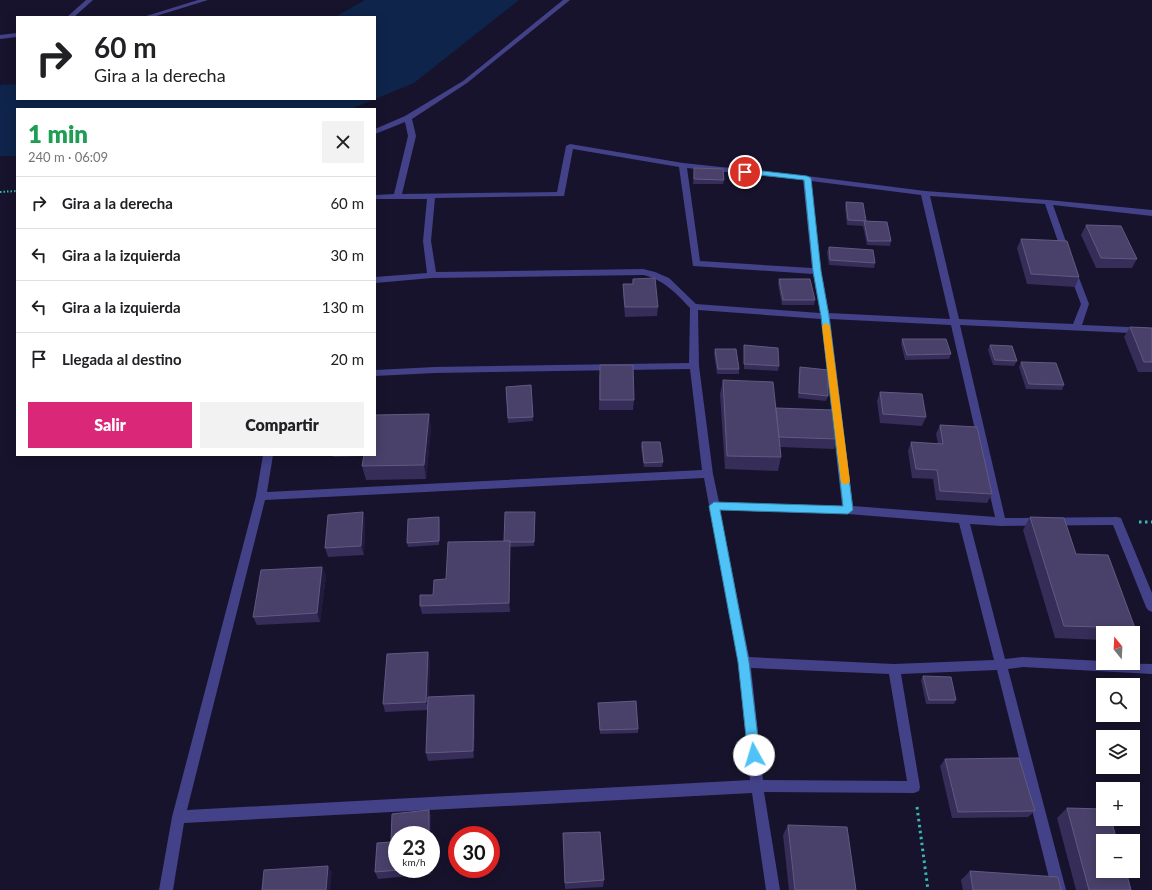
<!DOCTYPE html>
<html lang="es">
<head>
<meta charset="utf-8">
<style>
  body { margin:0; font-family:Lato,sans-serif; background:#f2f2f2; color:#202124; height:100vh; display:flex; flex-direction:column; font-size:15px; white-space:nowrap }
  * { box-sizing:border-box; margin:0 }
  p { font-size:13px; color:#757577 }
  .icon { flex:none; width:22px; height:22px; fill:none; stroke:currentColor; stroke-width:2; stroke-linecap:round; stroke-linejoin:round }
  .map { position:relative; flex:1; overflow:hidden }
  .drawer { position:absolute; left:16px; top:108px; width:360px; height:348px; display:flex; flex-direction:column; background:#fff; border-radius:0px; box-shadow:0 2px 10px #0003 }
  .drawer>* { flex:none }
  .guide { position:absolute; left:16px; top:16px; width:360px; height:84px; border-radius:0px; box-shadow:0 2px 10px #0003; background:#fff; color:#202124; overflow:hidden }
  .needle { width:26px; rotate:342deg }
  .tools { position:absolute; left:1096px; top:626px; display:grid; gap:8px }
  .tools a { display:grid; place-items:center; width:44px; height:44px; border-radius:0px; background:#fff; box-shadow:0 2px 10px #0003; font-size:20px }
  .speed { position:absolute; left:388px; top:826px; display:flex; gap:8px; font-size:20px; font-weight:700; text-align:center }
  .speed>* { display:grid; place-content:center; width:52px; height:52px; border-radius:50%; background:#fff; box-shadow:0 2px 10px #0003; line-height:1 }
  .speed small { font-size:10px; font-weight:400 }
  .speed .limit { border:6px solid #d22; background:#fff; color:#111 }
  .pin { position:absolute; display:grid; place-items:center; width:34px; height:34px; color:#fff; margin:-17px; border:2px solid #fff; border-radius:50%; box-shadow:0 1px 4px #0007 }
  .me { position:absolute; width:44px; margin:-22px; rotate:354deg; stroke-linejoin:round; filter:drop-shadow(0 0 3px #0008) }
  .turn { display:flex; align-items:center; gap:14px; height:84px; padding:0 12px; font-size:18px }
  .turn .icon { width:52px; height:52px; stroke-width:2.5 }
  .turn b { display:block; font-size:28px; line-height:34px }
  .round { display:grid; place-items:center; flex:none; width:42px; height:42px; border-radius:0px; background:#f2f2f2 }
  .headline { display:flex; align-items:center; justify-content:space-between; height:68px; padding:0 12px }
  h1 { font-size:24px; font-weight:800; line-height:30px; color:#1e9e55 }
  .button { display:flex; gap:8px; margin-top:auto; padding:8px 12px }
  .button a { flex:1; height:46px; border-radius:0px; background:#db2777; color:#fff; font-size:16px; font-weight:800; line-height:46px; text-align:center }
  .button a+a { background:#f2f2f2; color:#202124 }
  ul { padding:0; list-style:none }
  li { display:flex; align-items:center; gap:12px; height:52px; padding:0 12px; border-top:1px solid #e0e0e0 }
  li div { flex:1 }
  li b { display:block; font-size:15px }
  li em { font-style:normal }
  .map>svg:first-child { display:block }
</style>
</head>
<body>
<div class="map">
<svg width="1152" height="890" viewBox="0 0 1152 890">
  <rect width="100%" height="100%" fill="#17132c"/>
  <g fill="#0e244a">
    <path d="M365,0h154l-105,83 -39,16v-82h-40z"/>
    <path d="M17,84v15h358l-24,10h-334v47h-17v-71z"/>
  </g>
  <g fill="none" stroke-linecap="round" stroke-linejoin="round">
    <path stroke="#38b9b1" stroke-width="2" stroke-dasharray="1.5 2" stroke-linecap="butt" d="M0,192l17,-1"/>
    <g stroke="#38b9b1" stroke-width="3" stroke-dasharray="2.5 3.5" stroke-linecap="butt">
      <path d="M1139,522h13"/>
      <path d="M917,807l11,83"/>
    </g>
    <g fill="#434188" fill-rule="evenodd">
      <path d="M86,0h7l-19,17h-7z"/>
      <path d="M198,0h10l-55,17h-10z"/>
      <path d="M563,0h7l-103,83 -55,36 4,17 -14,58 155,-2 9,-46 4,-2 113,19 124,13 118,15 123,9 104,10v6l-99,-11 17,48 -4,3 -4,-3 -17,-49 -115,-8 29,123 114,5 8,-20 -13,-34 4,-3 4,3 13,34 -7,21 70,3v6l-192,-9 45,193 112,-1 4,1 31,75v19l-4,-2 -2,-3 -33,-82 -112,1 -31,-2 35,135 18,-2 80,4v2l49,1v10l-129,-7 -15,2 58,221h-14l-55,-220 -96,4 19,113 -1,4 -5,2 -150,-1 16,98h-14l-14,-97 -568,30 -11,67h-14l13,-73 84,-321 7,-41h10l-6,37 435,-22 -12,-101 -255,4 -60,3v-6l60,-3 254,-4 1,-55c-14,-15 -27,-29 -47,-33l-211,3 -57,5v-6l52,-4 -4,-32 4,-42h-52v-4l19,-1 14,-58 -3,-14 -30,12v-5l30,-13 58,-35zM573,149l106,18 14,99 120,8 7,39 -124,-9 -27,-26 -14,-6 -12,-3 -207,3 -5,-31 4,-43 129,-2zM687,168l116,12 9,88 -112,-7zM811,181l110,14 29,124 -121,-6 -8,-42zM698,310l123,9 21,187 -123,-4 -6,-28 -14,-108zM830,319l121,6 44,192 -142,-11zM704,478l34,184 12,118 -563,30 78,-310zM720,510l128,4 111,9 35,137 -100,4 -145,-7zM751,668l138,6 18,107 -144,-1z"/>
      <path d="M17,33v4l-17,2v-4z"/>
    </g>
  </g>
  <g fill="#362d58" fill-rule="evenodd">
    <path d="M694,168l30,12 -1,4h-30z"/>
    <path d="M846,202l20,19 25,20 -1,5 -23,-1 -4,-19 -16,-1 -2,-18z"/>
    <path d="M1086,225l51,34 -5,9h-36l-15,-33z"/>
    <path d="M1021,239l58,38 -4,10 -48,-3 -10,-36z"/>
    <path d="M829,247l46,16 -1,5 -45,-3 -2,-13z"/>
    <path d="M633,279l25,28 -1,9 -32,1 -2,-23v-10h9z"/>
    <path d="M779,279l36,21 -1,5h-32l-4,-21z"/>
    <path d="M1130,327l22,1v44h-14l-14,-35z"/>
    <path d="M902,339l49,15 -2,5 -44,1 -4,-16z"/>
    <path d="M744,345l35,21 -1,5 -34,-2z"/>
    <path d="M990,345l27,16 -3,5 -21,-1 -5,-15z"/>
    <path d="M715,349l24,20v5h-22l-3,-20z"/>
    <path d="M1021,362l43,23 -2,5 -36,-1 -7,-22z"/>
    <path d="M800,367l28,29 -2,5 -28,-3 1,-27z"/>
    <path d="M599,374l35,26 -1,10h-34z"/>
    <path d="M723,380l114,59 -3,10 -54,-2 1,10 -3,14 -53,-2 -5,-75z"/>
    <path d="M531,385l2,36 -25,2 -2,-36z"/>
    <path d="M880,392l46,25 -4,9 -42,-3 -3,-22z"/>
    <path d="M429,414l2,14 -5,51 -60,1 -4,-14 2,-10 -31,1 -1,-2h43z"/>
    <path d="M940,425l52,69 -5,9 -51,-3 -3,-21 -21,-1 -4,-27 3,-9 27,2 -2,-10z"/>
    <path d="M642,442l21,20 -1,5h-18l-3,-20z"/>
    <path d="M363,512l2,9 -1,34 -36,2 -3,-9z"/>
    <path d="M535,512l-1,34 -24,1v65l-88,2 -2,-8 13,-11 13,-16 58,-38z"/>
    <path d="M1030,517l46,37 59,74 -5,5h-27v7l-48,-2 -32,-108z"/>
    <path d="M440,522l-1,23 -31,2 -1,-4z"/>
    <path d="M322,567l4,9 -6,46 -63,3 -4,-8z"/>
    <path d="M428,652l2,9 -2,49 -43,2 -2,-8z"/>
    <path d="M923,676l33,24 -2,4h-28l-5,-24z"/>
    <path d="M474,695l1,8 -1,55 -46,3 -2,-8z"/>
    <path d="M598,703l40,26v4l-38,1z"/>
    <path d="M945,759l90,52 -7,6 -76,1 -12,-52z"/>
    <path d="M1067,808l64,82h-55l-19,-72z"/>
    <path d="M429,810l2,7v57l-53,5 -3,-7 16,-30zM431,835v34h-34z"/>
    <path d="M788,825l68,65h-67l-6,-55z"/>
    <path d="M563,833l41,47 -1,7 -38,2z"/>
    <path d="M970,871l91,19h-98l-2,-10z"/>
  </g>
  <g fill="#221b3f">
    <path d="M429,414l2,14 -5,51 -2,-14z"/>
    <path d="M363,512l2,9 -1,34 -3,-9z"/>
    <path d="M439,517l1,5 -1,23z"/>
    <path d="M510,541v71l-1,-9z"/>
    <path d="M322,567l4,9 -6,46 -3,-9z"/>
    <path d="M428,652l2,9 -2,49 -2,-8z"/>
    <path d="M474,695l1,8 -1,55 -1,-7z"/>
    <path d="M429,810l2,7v57l-1,-5h1v-34h-2z"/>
    <path d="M328,866l4,6 -2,18h-4z"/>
  </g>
  <g fill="#49416a" stroke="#615a81">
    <path d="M694,168l29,1 1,11 -30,-1z"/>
    <path d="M846,202l17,1 3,18 -18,-1z"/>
    <path d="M864,221l23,1 4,19h-23z"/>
    <path d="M1086,225l35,1 16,33 -36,-1z"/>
    <path d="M1021,239l46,2 12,36 -48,-3z"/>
    <path d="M829,247l44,3 2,13 -45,-3z"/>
    <path d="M655,278l3,29h-33l-2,-23h10v-5z"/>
    <path d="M779,279h31l5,21h-32z"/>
    <path d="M1130,327l22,1v34h-8z"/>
    <path d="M902,339h44l5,15 -44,1z"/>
    <path d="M744,345l34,3 1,18 -35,-2z"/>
    <path d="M990,345l22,1 5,15 -22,-1z"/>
    <path d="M715,349h21l3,20h-21z"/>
    <path d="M1021,362l35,1 8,22 -35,-1z"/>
    <path d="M600,365h33l1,35h-34z"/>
    <path d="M800,367l28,3v26l-29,-3z"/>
    <path d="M723,380l50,2 8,75 -54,-1z"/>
    <path d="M531,385l2,32 -25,1 -2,-31z"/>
    <path d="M880,392l42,2 4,23 -43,-3z"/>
    <path d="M776,408l57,2 4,29 -58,-2z"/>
    <path d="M429,414l-5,51 -62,1 2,-11h11v-40z"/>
    <path d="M940,425l37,2 15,67 -52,-3 -3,-21 -21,-1 -5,-27 32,2z"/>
    <path d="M642,442h18l3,20 -19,1z"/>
    <path d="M363,512l-2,34 -36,2 3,-33z"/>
    <path d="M505,512h30l-1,30h-24v-1h-6z"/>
    <path d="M439,517v24l-32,2 1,-24z"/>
    <path d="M1030,517l34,1 12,36 32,1 27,73 -71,-2z"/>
    <path d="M510,541l-1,62 -89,3v-11h13l1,-15 12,-1 2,-37z"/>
    <path d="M322,567l-5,46 -64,4 8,-47z"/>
    <path d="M428,652l-2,50 -43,2 4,-50z"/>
    <path d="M923,676l28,1 5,23h-27z"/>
    <path d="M474,695l-1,56 -47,2 2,-56z"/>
    <path d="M636,701l2,28 -38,1 -2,-27z"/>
    <path d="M1019,758l16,53 -77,1 -13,-53z"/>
    <path d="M1067,808l36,1v10h8l6,22h-14v30h23l5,19h-42z"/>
    <path d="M429,810v25h-32v34h14l-36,3 2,-29 14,-1 1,-28z"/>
    <path d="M788,825l59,2 9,63h-61z"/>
    <path d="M600,832l4,48 -39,3 -2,-50z"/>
    <path d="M328,866l-2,24h-64l2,-20z"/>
    <path d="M970,871l88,6 3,13h-88z"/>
  </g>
  <path fill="#4fc3f7" stroke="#337fa1" d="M745,169l62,7 4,2 10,93 8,45 24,194 -5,4 -128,-4 29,152 11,93 -2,4 -4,2 -4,-2 -2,-4 -10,-93 -29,-156 5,-4 129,4 -22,-190 -8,-45 -9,-91 -62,-7v-3z"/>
  <path fill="#f59e0b" d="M826,323l4,3 20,156 -5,3 -4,-3 -19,-156z"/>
</svg>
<div class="tools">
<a><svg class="needle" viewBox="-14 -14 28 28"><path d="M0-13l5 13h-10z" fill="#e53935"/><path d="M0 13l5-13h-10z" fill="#757577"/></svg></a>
<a><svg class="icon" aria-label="search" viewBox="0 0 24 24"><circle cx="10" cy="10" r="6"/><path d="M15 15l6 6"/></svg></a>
<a><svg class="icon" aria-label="layers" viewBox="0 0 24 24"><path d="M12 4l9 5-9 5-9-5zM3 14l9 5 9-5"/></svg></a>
<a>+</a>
<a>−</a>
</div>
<div class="speed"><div>23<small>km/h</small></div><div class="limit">30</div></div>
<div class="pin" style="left:745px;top:172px;background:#d93025"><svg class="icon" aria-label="arrive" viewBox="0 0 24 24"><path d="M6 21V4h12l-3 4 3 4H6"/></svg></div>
<svg class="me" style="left:754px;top:755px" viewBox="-20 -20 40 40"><circle r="19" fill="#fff"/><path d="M0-13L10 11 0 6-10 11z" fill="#4fc3f7"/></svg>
<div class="guide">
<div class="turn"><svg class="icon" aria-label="right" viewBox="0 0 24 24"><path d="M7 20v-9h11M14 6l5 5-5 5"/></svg><div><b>60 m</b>Gira a la derecha</div></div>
</div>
<section class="drawer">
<div class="headline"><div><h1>1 min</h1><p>240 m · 06:09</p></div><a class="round"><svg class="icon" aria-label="close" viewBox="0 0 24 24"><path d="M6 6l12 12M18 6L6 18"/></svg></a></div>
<ul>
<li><svg class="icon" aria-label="right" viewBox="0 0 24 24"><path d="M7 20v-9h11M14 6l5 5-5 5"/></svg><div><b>Gira a la derecha</b></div><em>60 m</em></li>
<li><svg class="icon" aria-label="left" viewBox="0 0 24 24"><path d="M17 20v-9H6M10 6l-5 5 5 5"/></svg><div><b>Gira a la izquierda</b></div><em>30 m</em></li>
<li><svg class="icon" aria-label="left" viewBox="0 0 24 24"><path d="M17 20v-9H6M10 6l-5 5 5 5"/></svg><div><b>Gira a la izquierda</b></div><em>130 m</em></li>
<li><svg class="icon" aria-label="arrive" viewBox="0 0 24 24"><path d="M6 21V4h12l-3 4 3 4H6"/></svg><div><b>Llegada al destino</b></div><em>20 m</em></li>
</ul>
<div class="button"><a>Salir</a><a>Compartir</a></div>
</section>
</div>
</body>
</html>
